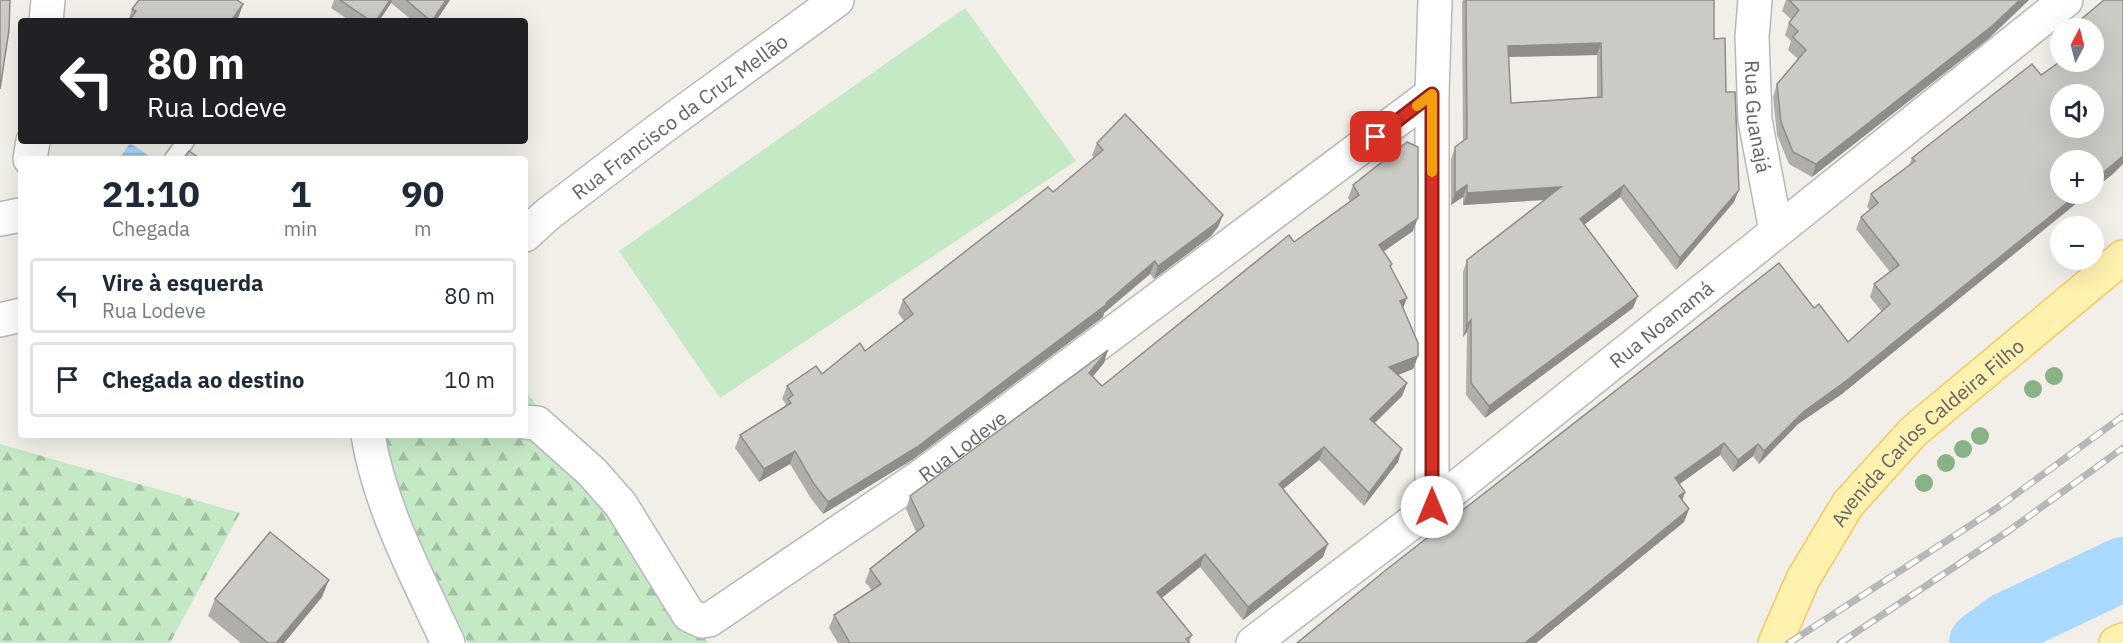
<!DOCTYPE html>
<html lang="pt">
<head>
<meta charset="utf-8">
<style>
  body { margin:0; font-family:"IBM Plex Sans",sans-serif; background:#f6f6f7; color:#1f2937; height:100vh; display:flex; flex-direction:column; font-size:22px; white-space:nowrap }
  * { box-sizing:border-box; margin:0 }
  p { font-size:20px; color:#747a83 }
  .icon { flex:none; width:33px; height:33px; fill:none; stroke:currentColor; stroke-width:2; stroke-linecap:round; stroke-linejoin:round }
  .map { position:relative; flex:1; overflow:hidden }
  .side { position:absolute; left:18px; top:156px; width:510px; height:282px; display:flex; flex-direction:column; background:#fff; border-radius:6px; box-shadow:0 6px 24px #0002 }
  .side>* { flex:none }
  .hud { position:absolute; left:18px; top:18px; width:510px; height:126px; border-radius:6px; box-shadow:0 6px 24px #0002; background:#202124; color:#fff; overflow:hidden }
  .needle { width:39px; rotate:7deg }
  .fabs { position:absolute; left:2050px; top:18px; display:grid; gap:12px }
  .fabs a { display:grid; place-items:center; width:54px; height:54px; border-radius:50%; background:#fff; box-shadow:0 6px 24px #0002; font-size:30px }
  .pin { position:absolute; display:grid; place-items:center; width:51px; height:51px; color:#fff; margin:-26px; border-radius:12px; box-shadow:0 3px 9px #0006 }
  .me { position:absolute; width:66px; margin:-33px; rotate:0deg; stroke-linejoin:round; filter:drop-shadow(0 0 4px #0008) }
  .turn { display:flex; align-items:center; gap:21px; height:126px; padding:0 30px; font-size:27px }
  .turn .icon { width:78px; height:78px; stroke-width:2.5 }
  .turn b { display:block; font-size:42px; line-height:51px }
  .eta { display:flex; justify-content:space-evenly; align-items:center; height:102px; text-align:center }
  .eta b { font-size:36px; font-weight:700; line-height:42px }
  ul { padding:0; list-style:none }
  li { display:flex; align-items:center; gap:18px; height:75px; margin:0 12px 9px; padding:0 18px; border:3px solid #e0e1e3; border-radius:6px }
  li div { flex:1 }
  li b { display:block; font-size:22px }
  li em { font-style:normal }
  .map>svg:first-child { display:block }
</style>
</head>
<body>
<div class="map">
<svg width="2123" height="643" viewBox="0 0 2123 643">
  <defs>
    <pattern id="forest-firs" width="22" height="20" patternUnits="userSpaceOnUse" patternTransform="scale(1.5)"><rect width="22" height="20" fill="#c5e8c5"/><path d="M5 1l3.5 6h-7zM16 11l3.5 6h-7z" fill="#a3c0a4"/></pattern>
    <pattern id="water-rules" width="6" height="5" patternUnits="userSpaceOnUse" patternTransform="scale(1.5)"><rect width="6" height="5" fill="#aadaff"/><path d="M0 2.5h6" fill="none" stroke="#8eb4d2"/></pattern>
  </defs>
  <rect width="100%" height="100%" fill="#f1efe8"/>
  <path fill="#c5e8c5" d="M965,8l111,153 -356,237 -101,-147z"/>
  <g fill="url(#forest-firs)">
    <path d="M525,390l184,253h-241l-99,-208h156z"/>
    <path d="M0,444l240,69 -70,130h-170z"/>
  </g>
  <path fill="url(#water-rules)" d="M130,143l22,15 -33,1z"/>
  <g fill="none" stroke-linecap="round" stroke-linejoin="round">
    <path stroke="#aadaff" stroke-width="64" d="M1981,643l26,-19 116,-55"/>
    <defs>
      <path id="lane" d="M173,159l13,-18"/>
      <g id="street">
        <path id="s1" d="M1755,0l-3,37 3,83 21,111"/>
        <path d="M46,21l2,-21"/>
        <path d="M30,159l3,-18"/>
        <path d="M0,219l20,-4"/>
        <path id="s2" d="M525,235l23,-21 112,-85 177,-129"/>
        <path d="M0,320l21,-5"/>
        <path id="s3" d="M525,422l12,1 55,49 29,33 68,110 13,6 7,-1 214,-145 509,-381"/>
        <path d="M368,435c12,73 49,141 80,208"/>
        <path d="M1432,507v-413l3,-94"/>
        <path id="s4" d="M1253,643l179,-136 634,-507"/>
      </g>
      <g id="primary">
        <path id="s5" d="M1775,643l28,-64 45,-75 65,-72 210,-175"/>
        <path d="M2116,643l7,-3"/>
      </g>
    </defs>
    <use href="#lane" stroke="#b5b8bc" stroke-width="20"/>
    <use href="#street" stroke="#b5b8bc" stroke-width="36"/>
    <use href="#primary" stroke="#f2c960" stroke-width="36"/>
    <use href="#lane" stroke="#fff" stroke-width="16"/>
    <use href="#street" stroke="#fff" stroke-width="33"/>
    <use href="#primary" stroke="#fff2af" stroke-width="33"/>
    <defs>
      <g id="rail">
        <path d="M1789,643l208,-135 126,-92"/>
        <path d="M1840,643l170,-113 113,-82"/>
      </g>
    </defs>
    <use href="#rail" stroke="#b6b7b8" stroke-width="7"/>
    <use href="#rail" stroke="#fff" stroke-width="4.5" stroke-dasharray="14" stroke-linecap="butt"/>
  </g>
  <g fill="#89b387">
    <circle cx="2054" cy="376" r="9"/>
    <circle cx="2033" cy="389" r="9"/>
    <circle cx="1980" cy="436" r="9"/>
    <circle cx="1963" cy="449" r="9"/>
    <circle cx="1946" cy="463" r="9"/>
    <circle cx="1924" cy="483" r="9"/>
  </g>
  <g fill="#afaea9" fill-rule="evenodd">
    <path d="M334,0h116l-14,21h-23l-22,-18 -12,18h-29l-19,-13z"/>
    <path d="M1463,0h251v39l12,53 8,110 -58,68 -56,-73 -36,28 49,83 -148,110 -19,-23 1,-63 -4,5v-65l4,-12 78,-60 -82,5v-8l-12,8v-46l4,-12 8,-5 -1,-140zM1597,55v42l-86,6 -2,-46z"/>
    <path d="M1786,0h243l-41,39 -176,138 -23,-13 -12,-29 -4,-38 4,-13 21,-25 -10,-9 3,-9 -6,-6 4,-12 3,-3 -10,-9z"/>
    <path d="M2104,0l10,173 -20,16v-29l-252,234 -44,30 -39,40 -6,-8 -20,16 -13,-17 -41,29 6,8 -3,9 7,8 -5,13 -148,121h-239l517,-335 34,34 34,-30 -12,-15 4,-13 16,-12 -34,-43 5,-12 9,-7 -3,-3 4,-13 38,-28 3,-8 129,-83 53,-13v-34h-17l2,-7z"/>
    <path d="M243,4l-6,17h-109l4,-12z"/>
    <path d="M1097,143l126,72 -5,12 -7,9 -57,43 -4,-5 -46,39 -1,4 -191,143 -89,54 -13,-17 -20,-33 -31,18 -24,-34 5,-13 44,-28 2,-3 -4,-5 5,-13 35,-12 43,-23 39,-30 -6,-8 5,-13 150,-108 41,-34 -2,-3z"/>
    <path d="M1353,185l60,46 -30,21 9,12 -1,4 27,88 -5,13 -15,6 9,8 -5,13 -27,27 23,39 -34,44 -45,-46 -36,29 40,68 -80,63 -43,-53 -38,31 30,37 -3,8h-351l-9,-15 5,-13 38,-25 -7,-8 5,-13 46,-37 -10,-23 4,-13 194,-133 -11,13 9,10 248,-185 -2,-3z"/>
    <path d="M322,597l-38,46h-43l-33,-27 7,-17z"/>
  </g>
  <g fill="#8f8d8a">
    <path d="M390,0h2l-1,3 -12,18h-3z"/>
    <path d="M446,0h4l-14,21h-4z"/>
    <path d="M2020,0h9l-41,39 -176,138 4,-13z"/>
    <path d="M243,4l-6,17h-6z"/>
    <path d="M1601,43l-4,12 -93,2 4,-11z"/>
    <path d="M2123,156v8l-9,9 -20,16v-9z"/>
    <path d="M1467,185l-4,12 -12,8 4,-12z"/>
    <path d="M1624,185l-4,12 -44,34 4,-12z"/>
    <path d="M1561,187l-4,12 -94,6 4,-12z"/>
    <path d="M1739,190l-5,12 -58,68 4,-12z"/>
    <path d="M2078,194h10l-246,200 -44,30 -39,40 5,-13 39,-39z"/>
    <path d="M1223,215l-5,12 -7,9 -57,43 4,-13z"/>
    <path d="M1418,218l-5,13 -39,27 5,-13z"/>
    <path d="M1155,261l-5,13 -46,39 -1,4 -191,143 -89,54 5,-12 278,-199z"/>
    <path d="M1638,296l-5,12 -148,110 4,-12z"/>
    <path d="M1407,298l-5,13 -2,-10z"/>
    <path d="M1471,320l-4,12 -4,5 4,-12z"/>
    <path d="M1108,350l-4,13 -19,23 4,-13z"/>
    <path d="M1418,356l-5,13 -28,11 4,-13z"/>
    <path d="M1407,383l-5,13 -37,36 5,-13z"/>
    <path d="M1724,443l-4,12 -50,36 5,-13z"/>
    <path d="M1758,444l-5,12 -20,16 5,-12z"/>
    <path d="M1324,447l-5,13 -42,34 2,-10z"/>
    <path d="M1402,449l-4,13 -34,44 5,-13z"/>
    <path d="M795,451l-5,13 -31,18 5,-13z"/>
    <path d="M1685,492l-4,12 -2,-8z"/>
    <path d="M1689,509l-5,13 -148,121h-11z"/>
    <path d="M1328,544l-5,13 -80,63 5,-13z"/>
    <path d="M1205,554l-5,13 -47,38 4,-13z"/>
    <path d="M329,580l-7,17 -38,46h-8z"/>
  </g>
  <g fill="#cccac5" stroke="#8f8d8a" stroke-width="1.5" fill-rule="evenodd">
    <path d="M0,0h10l-1,30 -9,59z"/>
    <path d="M139,0h98l6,4 -12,17h-102l7,-10 -4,-2z"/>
    <path d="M340,0h50l-14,21h-5z"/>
    <path d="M406,0h40l-14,21h-1z"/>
    <path d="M1466,0h248v39l11,-1 1,54h9l4,98 -59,68 -56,-73 -44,34 58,77 -149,110 -18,-23v-63l-4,5v-65l94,-73 -94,6v-8l-12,8v-46l12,-9zM1601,43l1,54 -91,6 -3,-57z"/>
    <path d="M1789,0h231l-28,26 -176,138 -23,-12 -12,-30 -4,-38 29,-34 -13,-13 5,-6 -9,-8 10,-13z"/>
    <path d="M2104,0h19v156l-29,24v-20h-33v34h17l-232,187 -43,31 -39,39 -6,-7 -20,16 -14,-17 -49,35 10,14 -6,4 10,13 -164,134h-228l89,-73 393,-307 35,45 5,-4 29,38 42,-38 -16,-20 25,-19 -38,-48 17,-14 -7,-9 44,-33 -3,-3 120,-94 9,11 20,-14 33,1v-24l2,-1 -2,-2v-7h-7l-8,-7zM2061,94h33v34h-33z"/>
    <path d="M1125,114l98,101 -7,8 -58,43 -3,-5 -49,42 1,1 -190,143 -89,55 -14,-18 -19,-33 -31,18 -24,-34 51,-32 -3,-4 5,-4 -6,-9 29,-20 6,8 38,-31 5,8 48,-37 -10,-14 145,-113 5,5 50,-42 -6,-7z"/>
    <path d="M1407,142l11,5v71l-39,27 13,19 -2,2 17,32 -7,3 18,42v13l-29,11 18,16 -37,36 32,30 -33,44 -45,-46 -45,37 49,60 -80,63 -43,-53 -48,38 35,43 -6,4 3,3 -2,1h-337l-16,-28 47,-31 -11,-15 54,-43 -14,-30 198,-146 -19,23 13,13 187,-151 5,7 65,-47 -6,-10z"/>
    <path d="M189,151l12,8h-18z"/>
    <path d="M270,532l59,48 -53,63h-8l-53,-44z"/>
  </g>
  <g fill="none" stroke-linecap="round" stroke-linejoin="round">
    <defs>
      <path id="route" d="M1376,137l56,-43v413"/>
    </defs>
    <use href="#route" stroke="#8d1f18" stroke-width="15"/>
    <use href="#route" stroke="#d93025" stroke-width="10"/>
    <path stroke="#f59e0b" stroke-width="10" d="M1417,106l15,-12v78"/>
  </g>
  <g text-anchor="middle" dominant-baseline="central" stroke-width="4.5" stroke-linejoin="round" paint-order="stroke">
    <g font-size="20" fill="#5f6368" stroke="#fff">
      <text stroke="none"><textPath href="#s2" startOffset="195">Rua Francisco da Cruz Mellão</textPath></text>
      <text stroke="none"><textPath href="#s1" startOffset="117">Rua Guanajá</textPath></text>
      <text stroke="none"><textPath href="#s4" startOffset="518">Rua Noanamá</textPath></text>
      <text stroke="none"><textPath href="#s5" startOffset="264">Avenida Carlos Caldeira Filho</textPath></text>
      <text stroke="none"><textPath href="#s3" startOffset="588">Rua Lodeve</textPath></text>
    </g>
  </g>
</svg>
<div class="fabs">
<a><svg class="needle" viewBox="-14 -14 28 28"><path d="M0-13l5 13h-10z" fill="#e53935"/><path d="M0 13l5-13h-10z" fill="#747a83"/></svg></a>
<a><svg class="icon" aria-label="sound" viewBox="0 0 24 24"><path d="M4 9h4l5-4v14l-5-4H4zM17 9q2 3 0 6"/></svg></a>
<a>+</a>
<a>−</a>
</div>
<div class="pin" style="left:1376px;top:137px;background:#d93025"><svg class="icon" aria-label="arrive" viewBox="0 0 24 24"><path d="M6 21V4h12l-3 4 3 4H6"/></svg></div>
<svg class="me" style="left:1432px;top:507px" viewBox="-20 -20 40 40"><circle r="19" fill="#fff"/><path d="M0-13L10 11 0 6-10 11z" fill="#d93025"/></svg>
<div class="hud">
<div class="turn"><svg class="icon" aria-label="left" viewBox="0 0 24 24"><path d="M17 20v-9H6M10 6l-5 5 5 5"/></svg><div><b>80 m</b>Rua Lodeve</div></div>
</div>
<section class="side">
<div class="eta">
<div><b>21:10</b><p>Chegada</p></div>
<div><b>1</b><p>min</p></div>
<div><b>90</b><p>m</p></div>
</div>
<ul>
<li><svg class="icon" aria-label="left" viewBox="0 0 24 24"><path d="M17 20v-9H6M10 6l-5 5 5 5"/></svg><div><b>Vire à esquerda</b><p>Rua Lodeve</p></div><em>80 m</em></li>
<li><svg class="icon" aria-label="arrive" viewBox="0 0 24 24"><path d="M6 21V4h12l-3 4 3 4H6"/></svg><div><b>Chegada ao destino</b></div><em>10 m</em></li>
</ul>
</section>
</div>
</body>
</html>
